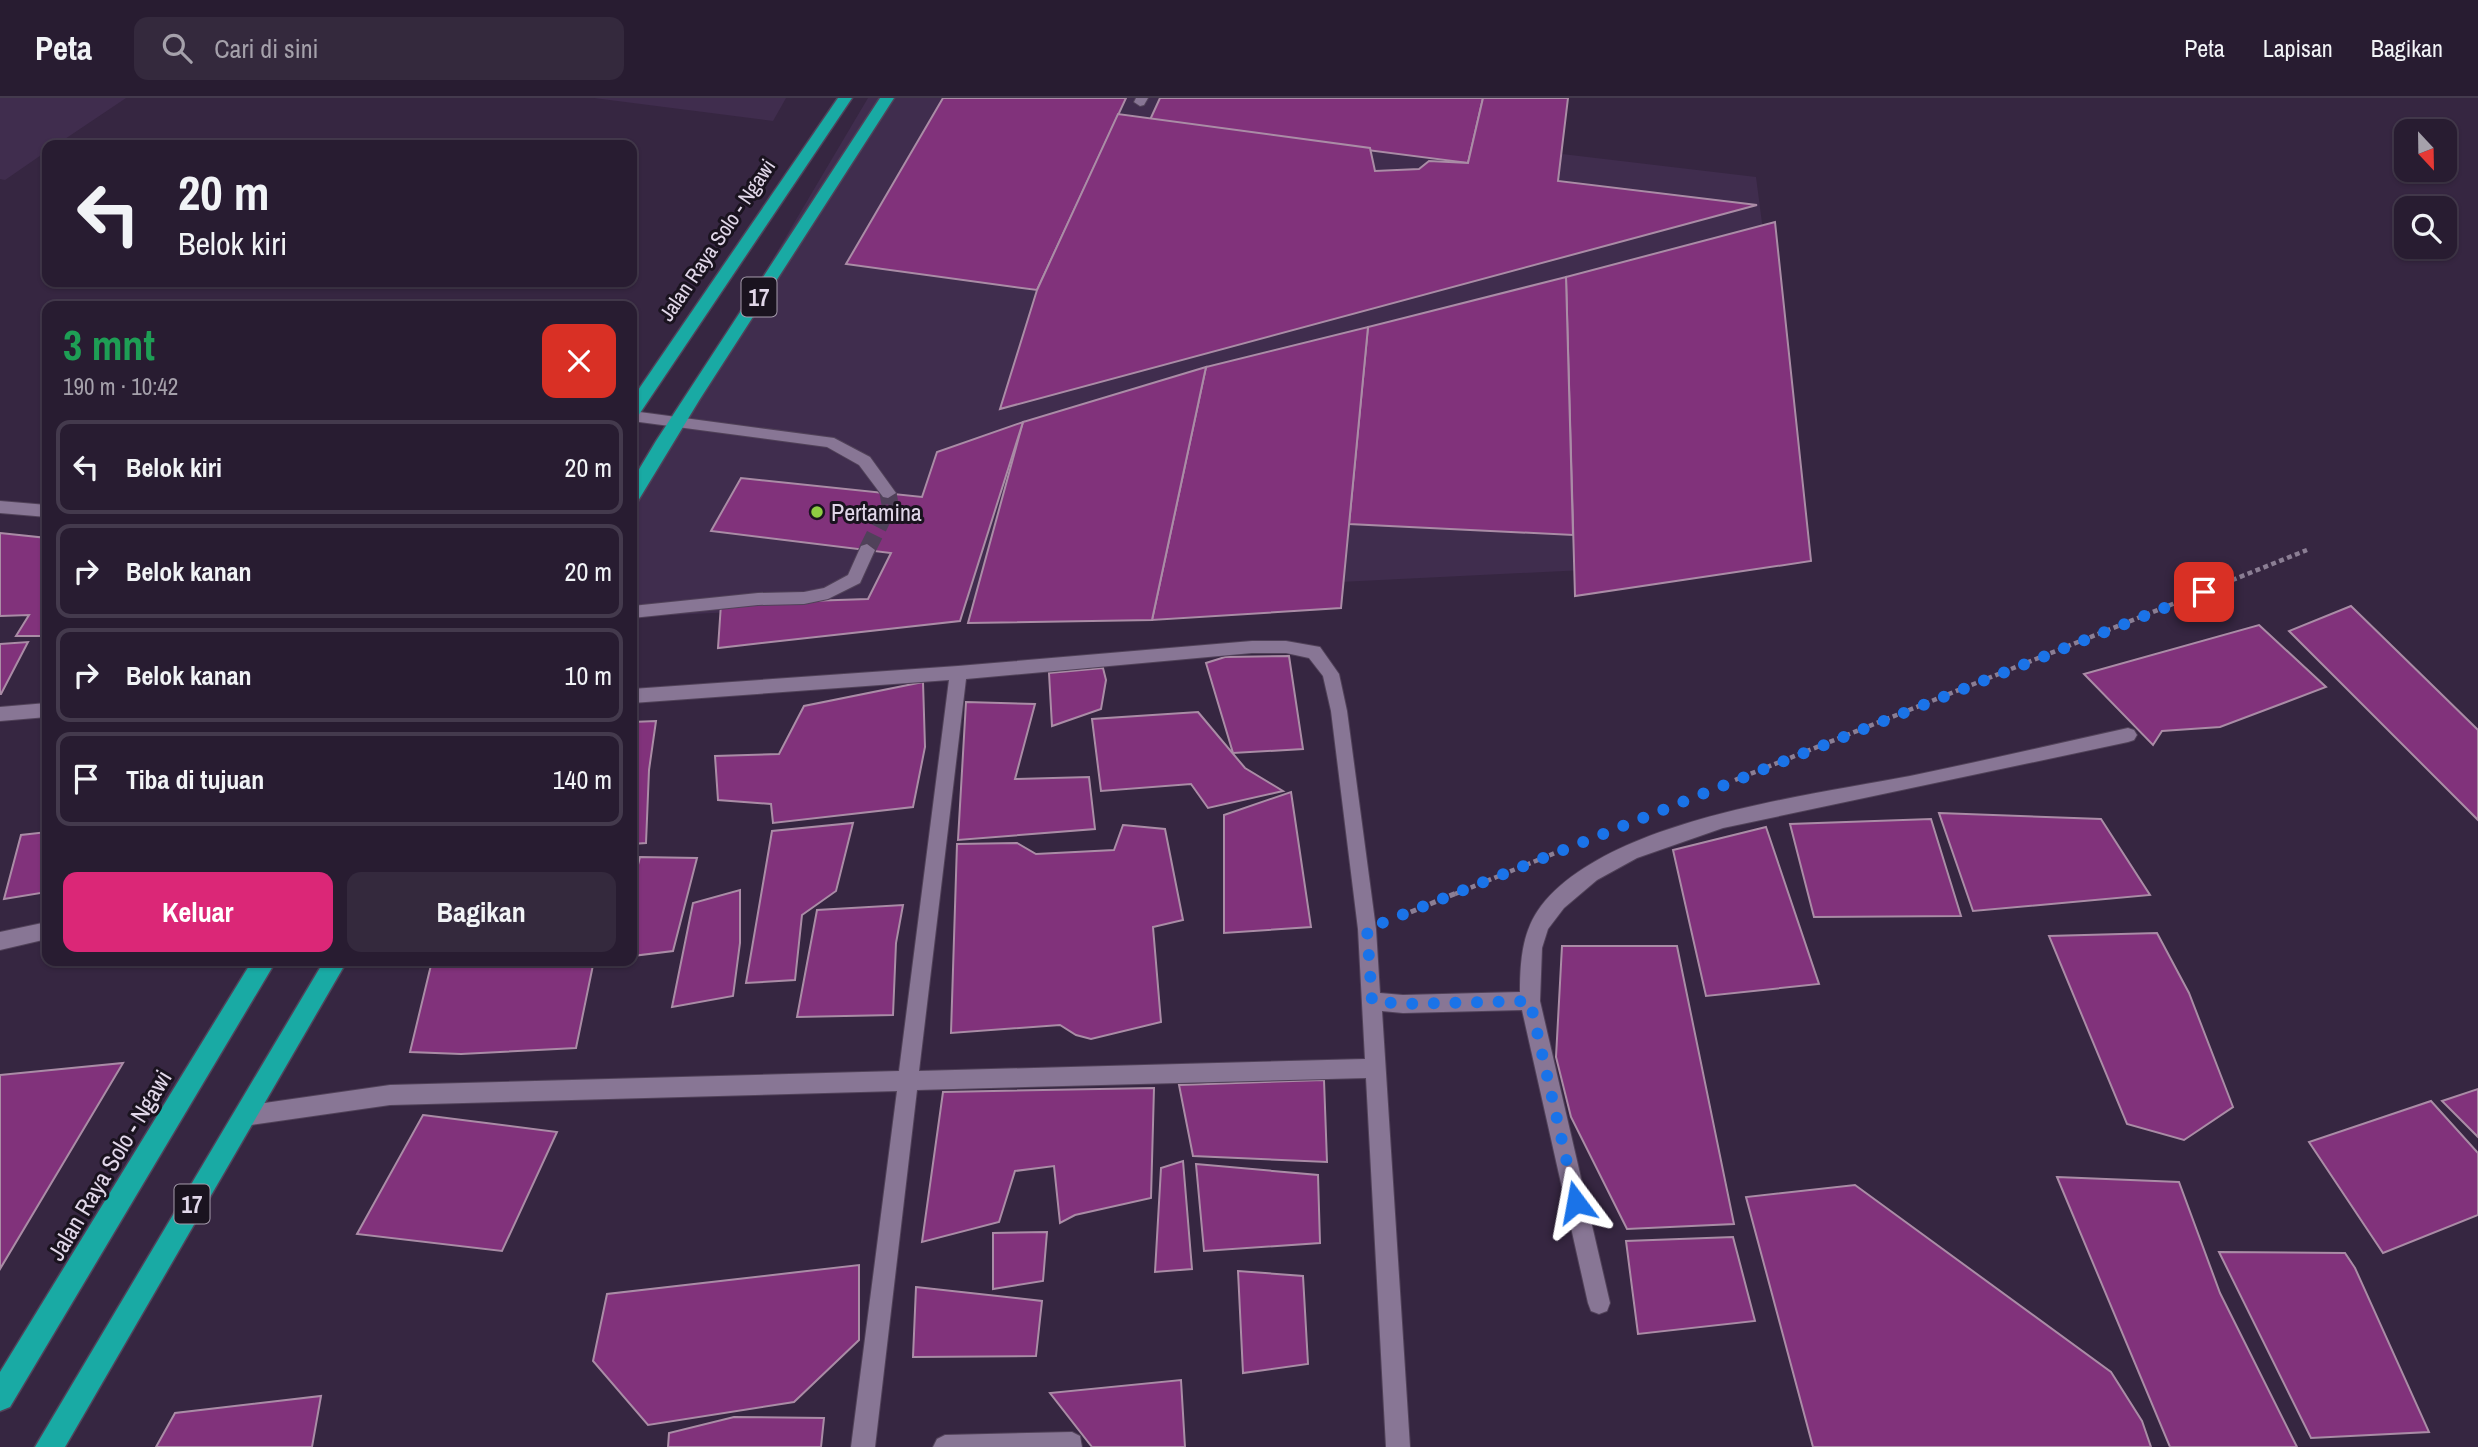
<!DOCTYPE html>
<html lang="id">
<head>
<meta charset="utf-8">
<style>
  body { margin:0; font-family:"Archivo Narrow",sans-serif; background:#34293d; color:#f1f3f6; height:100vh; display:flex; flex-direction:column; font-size:26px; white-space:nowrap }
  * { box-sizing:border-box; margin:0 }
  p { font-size:23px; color:#a5a1ab }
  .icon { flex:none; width:38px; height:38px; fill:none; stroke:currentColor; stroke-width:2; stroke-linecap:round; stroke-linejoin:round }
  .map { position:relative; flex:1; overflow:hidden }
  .side { position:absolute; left:42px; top:203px; width:595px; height:665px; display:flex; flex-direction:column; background:#281c31; border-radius:14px; box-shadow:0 2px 5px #0004,0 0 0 2px #443a4d }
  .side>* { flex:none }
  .guide { position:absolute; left:42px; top:42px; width:595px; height:147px; border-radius:14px; box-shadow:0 2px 5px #0004,0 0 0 2px #443a4d; background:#281c31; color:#f1f3f6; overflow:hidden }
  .needle { width:46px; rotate:158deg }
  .fabs { position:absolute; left:2394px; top:21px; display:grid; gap:14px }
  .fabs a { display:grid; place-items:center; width:63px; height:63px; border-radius:14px; background:#281c31; box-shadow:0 2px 5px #0004,0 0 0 2px #443a4d; font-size:35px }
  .pin { position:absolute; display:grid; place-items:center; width:60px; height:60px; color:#fff; margin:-30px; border-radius:14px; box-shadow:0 4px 10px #0006 }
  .me { position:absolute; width:77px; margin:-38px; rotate:347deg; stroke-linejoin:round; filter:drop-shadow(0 0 5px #0008) }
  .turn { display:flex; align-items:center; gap:24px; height:147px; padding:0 21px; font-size:32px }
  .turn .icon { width:91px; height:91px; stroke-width:2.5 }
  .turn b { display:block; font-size:49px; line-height:60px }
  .round { display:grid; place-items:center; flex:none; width:74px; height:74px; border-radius:14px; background:#34293d }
  .head { display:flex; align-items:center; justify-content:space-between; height:119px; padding:0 21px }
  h1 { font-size:42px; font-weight:700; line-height:52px; color:#1e9e55 }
  .action { display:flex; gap:14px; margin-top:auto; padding:14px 21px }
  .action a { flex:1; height:80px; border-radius:14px; background:#db2777; color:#fff; font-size:28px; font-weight:700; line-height:80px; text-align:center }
  .action a+a { background:#34293d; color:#f1f3f6 }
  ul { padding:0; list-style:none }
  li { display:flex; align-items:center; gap:21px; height:94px; margin:0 14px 10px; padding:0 7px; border:4px solid #443a4d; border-radius:14px }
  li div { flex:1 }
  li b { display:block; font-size:26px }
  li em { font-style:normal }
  header { display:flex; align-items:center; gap:42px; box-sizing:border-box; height:98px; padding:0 35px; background:#281c31; border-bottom:2px solid #443a4d }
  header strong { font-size:33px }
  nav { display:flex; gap:38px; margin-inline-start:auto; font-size:24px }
  .search { width:490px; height:63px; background:#34293d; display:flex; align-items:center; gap:18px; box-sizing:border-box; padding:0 24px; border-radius:14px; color:#a5a1ab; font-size:26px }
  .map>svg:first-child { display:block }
</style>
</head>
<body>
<header>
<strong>Peta</strong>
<div class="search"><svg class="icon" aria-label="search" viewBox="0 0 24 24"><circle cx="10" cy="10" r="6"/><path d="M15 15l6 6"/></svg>Cari di sini</div>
<nav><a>Peta</a><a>Lapisan</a><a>Bagikan</a></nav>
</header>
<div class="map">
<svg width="2478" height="1349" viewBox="0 0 2478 1349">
  <rect width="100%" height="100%" fill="#362641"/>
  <g fill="#402d4e">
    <path d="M0,0h126l-70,47h-9v6l-42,29 -5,-1z"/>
    <path d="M594,0h192l-13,23z"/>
    <path d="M868,0h630l-13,47 271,32 50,382 -1174,58v-120z"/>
  </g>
  <g fill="#81327b" stroke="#aa8ca6" stroke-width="2">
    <path d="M943,0h183l-89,192 -191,-26z"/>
    <path d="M1160,0h323l-15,65 -319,-41z"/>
    <path d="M1483,0h85l-10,83 199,24 -757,204 37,-119 81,-176 252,34 5,23 44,-2 10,-8 39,2z"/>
    <path d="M1775,124l36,339 -236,35 -9,-319z"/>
    <path d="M1566,179l7,258 -224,-11 19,-197z"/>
    <path d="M1368,229l-27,281 -189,12 54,-253z"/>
    <path d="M1206,269l-54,253 -184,3 55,-201z"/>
    <path d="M1023,324l-63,199 -242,27 3,-44 147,-5 23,-46 -180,-22 30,-53 181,19 15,-45z"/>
    <path d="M0,435l47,5v98h-31l13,-21 -29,1z"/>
    <path d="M2351,508l127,124v90l-189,-189z"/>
    <path d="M2259,527l67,62 -106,40 -58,4 -9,14 -69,-71z"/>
    <path d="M28,544l-27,52h-1v-50z"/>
    <path d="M1289,558l14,93 -70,4 -27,-90 19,-6z"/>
    <path d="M1103,570l3,12 -5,29 -49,17 -3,-53z"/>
    <path d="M923,584l2,65 -12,60 -140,16 -2,-19 -53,-4 -3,-44 64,-2 25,-48z"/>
    <path d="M966,604l69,2 -20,75 74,-2 6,52 -137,11z"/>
    <path d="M1198,614l47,56 38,23 -75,17 -17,-24 -90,7 -9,-72z"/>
    <path d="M656,623l-7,49 -3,73 -14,1v-122z"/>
    <path d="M1291,694l20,135 -87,6v-118z"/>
    <path d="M1939,715l162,6 49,76 -177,16z"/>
    <path d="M1931,721l30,97 -147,1 -24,-93z"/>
    <path d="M853,725l-17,68 -34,24 -7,65 -49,3 26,-152z"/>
    <path d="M1123,727l42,4 18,91 -30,7 8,95 -70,17 -15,-4 -16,-10 -109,8 6,-189 60,-1 19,11 78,-4z"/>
    <path d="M1766,729l53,157 -113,12 -33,-146z"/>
    <path d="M47,734v60l-43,7 17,-64z"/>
    <path d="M640,759l57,1 -24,93 -41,5v-68z"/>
    <path d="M740,792v53l-7,53 -61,11 21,-104z"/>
    <path d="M903,807l-7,38 -3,72 -96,2 20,-107z"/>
    <path d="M2157,835l32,60 44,114 -49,33 -57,-16 -78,-188z"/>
    <path d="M1562,848h115l57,278 -107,5 -56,-112 -15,-60z"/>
    <path d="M432,863h146l15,4 -17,83 -115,6 -51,-2z"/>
    <path d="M123,965l-123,206v-194z"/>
    <path d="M1324,982l3,82 -134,-6 -14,-71z"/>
    <path d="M1154,990l-3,110 -76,17 -15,8 -6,-57 -39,5 -16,51 -77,20 21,-150z"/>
    <path d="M2478,991v48l-36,-36z"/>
    <path d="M2431,1003l47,52v62l-95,38 -74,-111z"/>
    <path d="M423,1017l134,17 -55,119 -145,-17z"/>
    <path d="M1183,1063l9,108 -37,3 6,-104z"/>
    <path d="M1196,1066l122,11 2,68 -116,8z"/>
    <path d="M2057,1079l122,5 41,111 77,154h-127z"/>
    <path d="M1855,1087l256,187 31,49 9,26h-338l-67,-250z"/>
    <path d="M1047,1134l-4,49 -50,8v-56z"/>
    <path d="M1733,1139l22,84 -117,13 -12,-93z"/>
    <path d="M2219,1154l126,1 10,15 74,164 -118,6z"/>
    <path d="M859,1167v75l-65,62 -146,23 -55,-64 14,-67z"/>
    <path d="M1238,1173l65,5 5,88 -65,9z"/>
    <path d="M916,1189l126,14 -6,55 -123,1z"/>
    <path d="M1181,1282l4,67h-93l-42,-54z"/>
    <path d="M321,1298l-9,51h-156l19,-34z"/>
    <path d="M734,1319l90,1 -3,29h-153l1,-14z"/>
  </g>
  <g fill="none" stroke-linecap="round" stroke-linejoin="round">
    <path stroke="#50415a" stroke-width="17" stroke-dasharray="17 8" stroke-linecap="butt" d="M867,452l23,-46 -2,-11"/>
    <defs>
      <g id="minor">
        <path d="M1136,0h12l-4,7 -4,1 -6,-4z"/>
        <path d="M632,313l202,27 36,19 26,36 -8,5 -5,-1 -24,-32 -32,-18 -195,-26z"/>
        <path d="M0,403l47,4v12l-47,-4z"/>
        <path d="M867,446l8,6 -15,33 -32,16 -24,5 -46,1 -126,13v-12l126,-13 46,-1 20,-4 24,-13 13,-29z"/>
        <path d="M1252,543h34l34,6 19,27 8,37 29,218 4,64 23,2 117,-3c0,-30 2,-61 21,-86 68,-87 266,-110 369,-130 73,-15 145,-32 218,-48l6,2 3,5 -3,5 -6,2 -405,86 -86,30 -40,22 -33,28 -16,21 -6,19 -2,53 70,302 -3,8 -8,3 -8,-3 -3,-8 -66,-293 -119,3 -21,-2 28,436h-24l-20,-369 -449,12 -42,357h-24l46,-356 -507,14 -146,21 -7,-3 -3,-7 3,-7 7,-3 146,-21 509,-14 50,-391 -317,23v-14l326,-23zM1252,555h34l23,5 14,18 8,35 27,218 7,130 -446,12 47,-392z"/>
        <path d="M47,605v14l-47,4v-14z"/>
        <path d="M47,824v17l-47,11v-18z"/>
        <path d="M1072,1334l8,4 2,11h-149l4,-8 8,-4z"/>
      </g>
      <g id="highway">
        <path d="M838,0h14l-214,318 -6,2v-19z"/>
        <path d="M880,0h14l-194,301 -62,102 -6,2v-22l24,-40z"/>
        <path d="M252,863h24l-266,446 -10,4v-39z"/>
        <path d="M324,863h23l-282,486h-30z"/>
      </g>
    </defs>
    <use href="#minor" stroke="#514259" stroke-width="2"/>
    <use href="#highway" stroke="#514259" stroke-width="3"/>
    <g stroke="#8b7e94" stroke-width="4.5" stroke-dasharray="5 3.5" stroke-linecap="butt">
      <path d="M1735,682l572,-230"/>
      <path d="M1455,796l100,-41"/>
    </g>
    <path stroke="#8b7e94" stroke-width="5" stroke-dasharray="6 4.5" stroke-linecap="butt" d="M1401,818l58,-24"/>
    <use href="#minor" fill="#887695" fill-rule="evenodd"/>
    <use href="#highway" fill="#19aaa4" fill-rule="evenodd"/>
  </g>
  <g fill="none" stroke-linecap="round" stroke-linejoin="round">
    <path stroke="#1a73e8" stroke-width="12" stroke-dasharray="0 21.6" d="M1576,1104l-46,-201 -127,3 -31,-3 -5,-72 837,-337"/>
  </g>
  <circle fill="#8ecd42" stroke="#1a131f" stroke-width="2.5" cx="817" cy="414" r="7"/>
  <g text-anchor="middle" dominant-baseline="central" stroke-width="6" stroke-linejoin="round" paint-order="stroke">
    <g font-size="21" fill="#e1d7e9" stroke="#1a131f">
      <text transform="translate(717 142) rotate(-56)">Jalan Raya Solo - Ngawi</text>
    </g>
    <g fill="#1a131f" stroke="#a59cac" stroke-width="2">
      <rect x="741.5" y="179.5" width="35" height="39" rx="5"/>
      <rect x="174.5" y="1086.5" width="35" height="39" rx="5"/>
    </g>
    <g font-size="23" font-weight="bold" fill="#e1d7e9">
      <text x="759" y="199">17</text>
      <text x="192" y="1106">17</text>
    </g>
    <g font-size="24" fill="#e1d7e9" stroke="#1a131f" text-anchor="start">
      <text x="831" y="414">Pertamina</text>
    </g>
    <g font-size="24" fill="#e1d7e9" stroke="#1a131f">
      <text transform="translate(109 1067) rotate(-59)">Jalan Raya Solo - Ngawi</text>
    </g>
  </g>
</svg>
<div class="fabs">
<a><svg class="needle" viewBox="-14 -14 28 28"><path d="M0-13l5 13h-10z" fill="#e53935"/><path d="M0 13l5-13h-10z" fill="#a5a1ab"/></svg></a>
<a><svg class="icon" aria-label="search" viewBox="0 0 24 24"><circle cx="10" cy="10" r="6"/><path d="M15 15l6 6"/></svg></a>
</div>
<div class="pin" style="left:2204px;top:494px;background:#d93025"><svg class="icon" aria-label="arrive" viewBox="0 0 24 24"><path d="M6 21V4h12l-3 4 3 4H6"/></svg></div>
<svg class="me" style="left:1576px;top:1104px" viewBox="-20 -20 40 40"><path d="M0-17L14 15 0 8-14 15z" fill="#1a73e8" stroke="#fff" stroke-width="4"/></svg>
<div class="guide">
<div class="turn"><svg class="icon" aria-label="left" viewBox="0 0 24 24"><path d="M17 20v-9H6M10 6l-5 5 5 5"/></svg><div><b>20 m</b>Belok kiri</div></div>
</div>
<section class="side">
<div class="head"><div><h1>3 mnt</h1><p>190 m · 10:42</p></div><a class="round" style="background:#d93025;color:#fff"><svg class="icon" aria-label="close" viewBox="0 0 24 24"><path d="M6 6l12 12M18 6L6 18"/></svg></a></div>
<ul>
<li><svg class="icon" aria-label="left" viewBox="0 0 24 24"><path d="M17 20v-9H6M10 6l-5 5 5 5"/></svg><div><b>Belok kiri</b></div><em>20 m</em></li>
<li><svg class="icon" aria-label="right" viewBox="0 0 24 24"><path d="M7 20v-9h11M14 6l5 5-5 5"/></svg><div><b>Belok kanan</b></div><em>20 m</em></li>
<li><svg class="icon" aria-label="right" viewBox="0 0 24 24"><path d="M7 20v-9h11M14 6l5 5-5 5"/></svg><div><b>Belok kanan</b></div><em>10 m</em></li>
<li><svg class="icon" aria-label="arrive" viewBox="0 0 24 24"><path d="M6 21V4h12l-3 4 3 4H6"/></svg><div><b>Tiba di tujuan</b></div><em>140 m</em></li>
</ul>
<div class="action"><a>Keluar</a><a>Bagikan</a></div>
</section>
</div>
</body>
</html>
